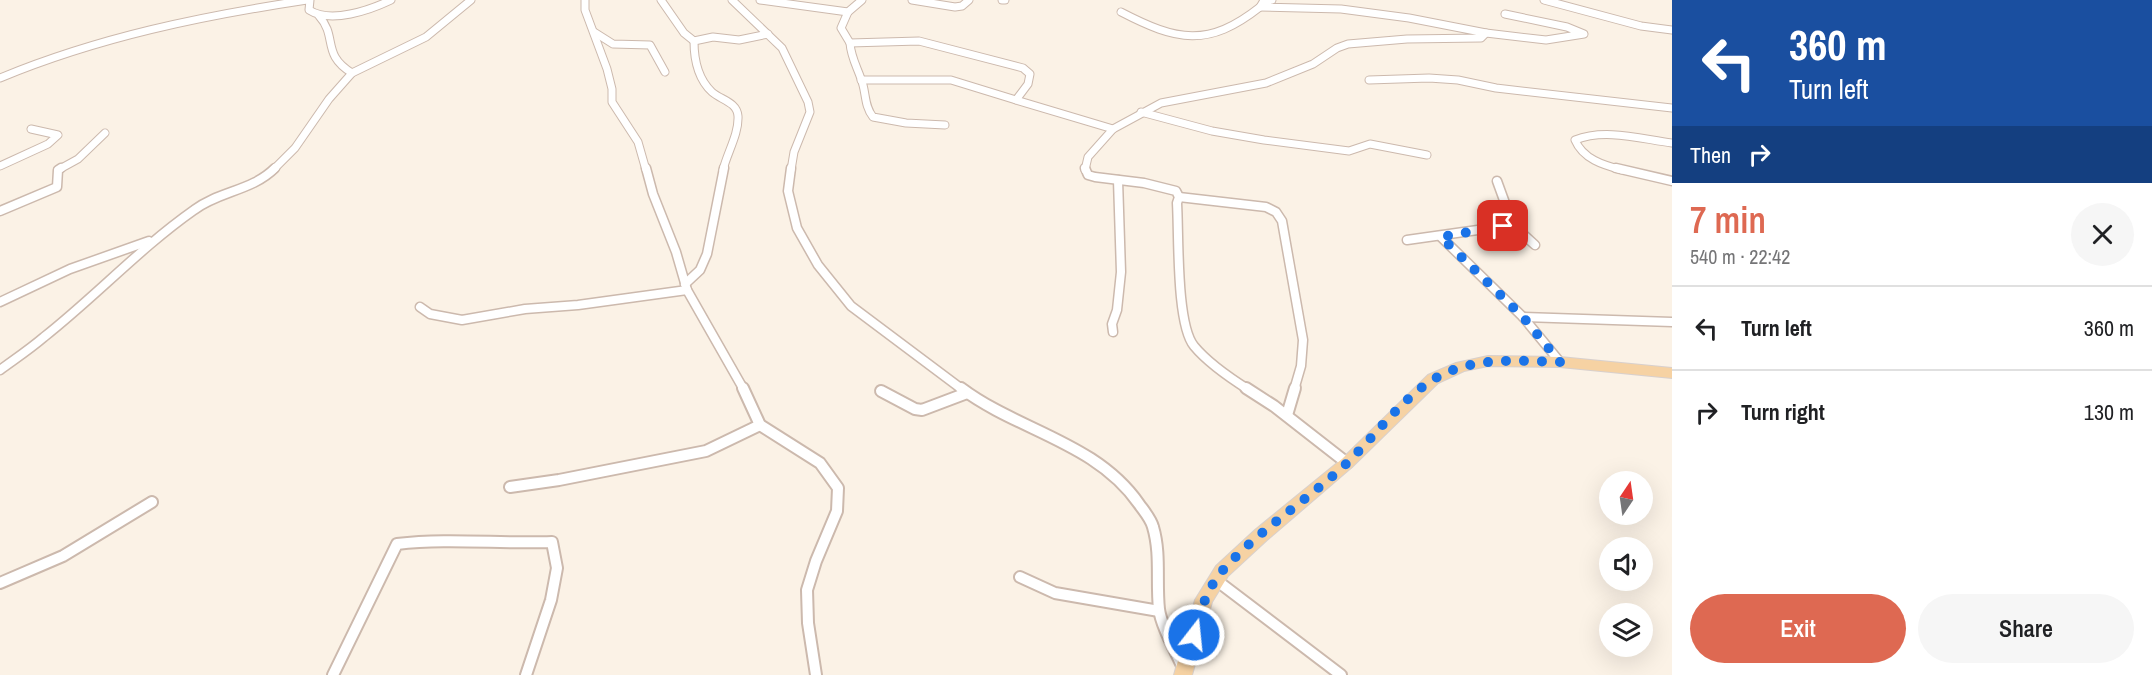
<!DOCTYPE html>
<html lang="en">
<head>
<meta charset="utf-8">
<style>
  body { margin:0; font-family:"Archivo Narrow",sans-serif; background:#f6f6f6; color:#202124; height:100vh; display:flex; flex-direction:column; font-size:22px; white-space:nowrap }
  * { box-sizing:border-box; margin:0 }
  p { font-size:20px; color:#757577 }
  .icon { flex:none; width:33px; height:33px; fill:none; stroke:currentColor; stroke-width:2; stroke-linecap:round; stroke-linejoin:round }
  .map { position:relative; flex:1; overflow:hidden }
  .panel { display:flex; flex-direction:column; background:#fff; width:480px }
  .panel>* { flex:none }
  .hud { background:#1a4fa0; color:#fff; overflow:hidden }
  .needle { width:39px; rotate:13deg }
  .controls { position:absolute; left:1599px; top:471px; display:grid; gap:12px }
  .controls a { display:grid; place-items:center; width:54px; height:54px; border-radius:50%; background:#fff; box-shadow:0 6px 24px #0002; font-size:30px }
  .pin { position:absolute; display:grid; place-items:center; width:51px; height:51px; color:#fff; margin:-26px; border-radius:12px; box-shadow:0 3px 9px #0006 }
  .me { position:absolute; width:66px; margin:-33px; rotate:16deg; stroke-linejoin:round; filter:drop-shadow(0 0 4px #0008) }
  .turn { display:flex; align-items:center; gap:21px; height:126px; padding:0 18px; font-size:27px }
  .turn .icon { width:78px; height:78px; stroke-width:2.5 }
  .turn b { display:block; font-size:42px; line-height:51px }
  .then { display:flex; align-items:center; height:57px; padding:0 18px; background:#0003; gap:12px; font-size:22px }
  .round { display:grid; place-items:center; flex:none; width:63px; height:63px; border-radius:32px; background:#f6f6f6 }
  .head { display:flex; align-items:center; justify-content:space-between; height:102px; padding:0 18px }
  h1 { font-size:36px; font-weight:600; line-height:45px; color:#de6952 }
  .action { display:flex; gap:12px; margin-top:auto; padding:12px 18px }
  .action a { flex:1; height:69px; border-radius:36px; background:#de6952; color:#fff; font-size:24px; font-weight:600; line-height:69px; text-align:center }
  .action a+a { background:#f6f6f6; color:#202124 }
  ul { padding:0; list-style:none }
  li { display:flex; align-items:center; gap:18px; height:84px; padding:0 18px; border-top:2px solid #e0e0e0 }
  li div { flex:1 }
  li b { display:block; font-size:22px }
  li em { font-style:normal }
  main { display:flex; flex:1; min-height:0 }
  .map>svg:first-child { display:block }
</style>
</head>
<body>
<main>
<div class="map">
<svg width="1672" height="675" viewBox="0 0 1672 675">
  <rect width="100%" height="100%" fill="#fbf2e6"/>
  <g fill="none" stroke-linecap="round" stroke-linejoin="round">
    <defs>
      <g id="street-far2">
        <path d="M310,0l-1,10c22,14 61,0 82,-10"/>
        <path d="M585,0v10l22,59 5,20v13l26,40 8,28"/>
        <path d="M661,0l23,33 10,8"/>
        <path d="M732,0l50,48 26,54 2,10 -16,40 -3,18"/>
        <path d="M760,0l88,12"/>
        <path d="M912,0l43,7 7,-1 7,-6"/>
        <path d="M1002,0h3"/>
        <path d="M1544,0l97,26 31,4"/>
        <path d="M1121,12c56,29 87,36 139,-5"/>
        <path d="M319,16c19,21 2,38 33,57"/>
        <path d="M594,32l19,12 37,1 15,27"/>
        <path d="M1486,33l60,7 38,-6 -17,-7 -62,-13"/>
        <path d="M850,43c1,16 9,27 13,42 3,11 2,22 10,32l33,6 39,2"/>
        <path d="M0,78c99,-41 201,-62 307,-78"/>
        <path d="M861,80h90l65,20 12,-16 2,-10 -7,-6 -104,-27 -69,2 -9,-15 7,-16 14,-12"/>
        <path d="M1369,80l60,-2 29,2 38,8 176,20"/>
        <path d="M1016,100l97,29"/>
        <path d="M1141,112l71,19 52,9 85,11 21,-7 57,11"/>
        <path d="M0,166l48,-22 10,-9 -27,-6"/>
        <path d="M58,170l20,-11 27,-26"/>
        <path d="M273,170l22,-22 34,-49 23,-26 74,-36 45,-37"/>
        <path d="M723,170c4,-17 16,-36 15,-54 -1,-14 -17,-16 -26,-24 -14,-13 -18,-33 -18,-51l19,-4 26,3 29,-6"/>
        <path d="M1085,170l3,-13 25,-28 48,-26 105,-20 47,-19 24,-16 11,-4 59,-5 74,-1 5,-5 -77,-15 -68,-9 -81,-2 3,-5 9,-2"/>
        <path d="M1622,170c-19,-5 -39,-11 -47,-30 30,-12 66,-1 97,3"/>
      </g>
      <g id="street-far1">
        <path d="M646,168l7,26 23,58 11,38 57,100"/>
        <path d="M791,168l-3,23 9,37 21,37 33,41 112,84"/>
        <path d="M1085,168l3,7 7,2 49,6 32,8 3,6 -2,6c2,32 -1,121 17,143 14,17 36,32 55,44"/>
        <path d="M1616,168l56,13"/>
        <path d="M1179,197l87,10 10,5 6,9 21,119 -2,26 -7,24"/>
        <path d="M0,211l57,-24 1,-17 3,-2"/>
        <path d="M1513,225l22,20"/>
        <path d="M1441,237l82,80 37,45"/>
        <path d="M1407,240l106,-15 -16,-44"/>
        <path d="M685,284l15,-14 7,-16 17,-86"/>
        <path d="M0,302l70,-33 79,-28"/>
        <path d="M420,307l10,7 32,6 63,-11 53,-4 109,-15"/>
        <path d="M1523,317l149,5"/>
        <path d="M1113,332l-1,-8 5,-14 4,-38 -3,-92"/>
        <path d="M0,370c15,-11 30,-21 44,-33 52,-41 96,-89 150,-127 25,-19 58,-19 81,-42"/>
      </g>
      <g id="street">
        <path d="M743,388l17,37 60,38 18,25 -1,23 -21,50 -9,29 1,33 8,52"/>
        <path d="M961,388c57,43 135,54 178,116 5,7 12,15 14,23 8,27 3,54 6,82 2,17 17,43 24,59"/>
        <path d="M1246,388l28,18 73,57"/>
        <path d="M881,391l34,18 7,1 45,-17"/>
        <path d="M1287,415l8,-27"/>
        <path d="M510,487l49,-7 147,-29 54,-26"/>
        <path d="M1020,577l35,16 104,18"/>
        <path d="M1216,580l125,95"/>
        <path d="M0,583l63,-27 89,-54"/>
        <path d="M333,675l64,-131c52,-6 103,0 155,-2l5,26 -6,32 -25,75"/>
      </g>
      <path id="primary" d="M1488,356l72,1 112,11v10l-112,-11 -72,-1 -24,5 -26,12 -86,84 -85,73 -39,36 -16,26 -20,73h-18l21,-75 21,-34 39,-36 87,-71 86,-84 28,-12z"/>
    </defs>
    <use href="#street-far2" stroke="#ccb9ad" stroke-width="9"/>
    <use href="#street-far1" stroke="#ccb9ad" stroke-width="11"/>
    <use href="#street" stroke="#ccb9ad" stroke-width="14"/>
    <use href="#primary" stroke="#d8d0cd" stroke-width="2"/>
    <use href="#street-far2" stroke="#fff" stroke-width="7"/>
    <use href="#street-far1" stroke="#fff" stroke-width="8"/>
    <use href="#street" stroke="#fff" stroke-width="10"/>
    <use href="#primary" fill="#f6d2a3" fill-rule="evenodd"/>
  </g>
  <g fill="none" stroke-linecap="round" stroke-linejoin="round">
    <path stroke="#1a73e8" stroke-width="10" stroke-dasharray="0 18" d="M1194,635c6,-23 13,-47 29,-65 37,-41 85,-70 124,-107 30,-29 62,-75 101,-91 36,-15 74,-11 112,-10l-37,-45 -82,-80 62,-11"/>
  </g>
</svg>
<div class="controls">
<a><svg class="needle" viewBox="-14 -14 28 28"><path d="M0-13l5 13h-10z" fill="#e53935"/><path d="M0 13l5-13h-10z" fill="#757577"/></svg></a>
<a><svg class="icon" aria-label="sound" viewBox="0 0 24 24"><path d="M4 9h4l5-4v14l-5-4H4zM17 9q2 3 0 6"/></svg></a>
<a><svg class="icon" aria-label="layers" viewBox="0 0 24 24"><path d="M12 4l9 5-9 5-9-5zM3 14l9 5 9-5"/></svg></a>
</div>
<div class="pin" style="left:1503px;top:226px;background:#d93025"><svg class="icon" aria-label="arrive" viewBox="0 0 24 24"><path d="M6 21V4h12l-3 4 3 4H6"/></svg></div>
<svg class="me" style="left:1194px;top:635px" viewBox="-20 -20 40 40"><circle r="17" fill="#1a73e8" stroke="#fff" stroke-width="3"/><path d="M0-11L8 9 0 5-8 9z" fill="#fff"/></svg>
</div>
<section class="panel">
<div class="hud">
<div class="turn"><svg class="icon" aria-label="left" viewBox="0 0 24 24"><path d="M17 20v-9H6M10 6l-5 5 5 5"/></svg><div><b>360 m</b>Turn left</div></div>
<div class="then">Then<svg class="icon" aria-label="right" viewBox="0 0 24 24"><path d="M7 20v-9h11M14 6l5 5-5 5"/></svg></div>
</div>
<div class="head"><div><h1>7 min</h1><p>540 m · 22:42</p></div><a class="round"><svg class="icon" aria-label="close" viewBox="0 0 24 24"><path d="M6 6l12 12M18 6L6 18"/></svg></a></div>
<ul>
<li><svg class="icon" aria-label="left" viewBox="0 0 24 24"><path d="M17 20v-9H6M10 6l-5 5 5 5"/></svg><div><b>Turn left</b></div><em>360 m</em></li>
<li><svg class="icon" aria-label="right" viewBox="0 0 24 24"><path d="M7 20v-9h11M14 6l5 5-5 5"/></svg><div><b>Turn right</b></div><em>130 m</em></li>
</ul>
<div class="action"><a>Exit</a><a>Share</a></div>
</section>
</main>
</body>
</html>
